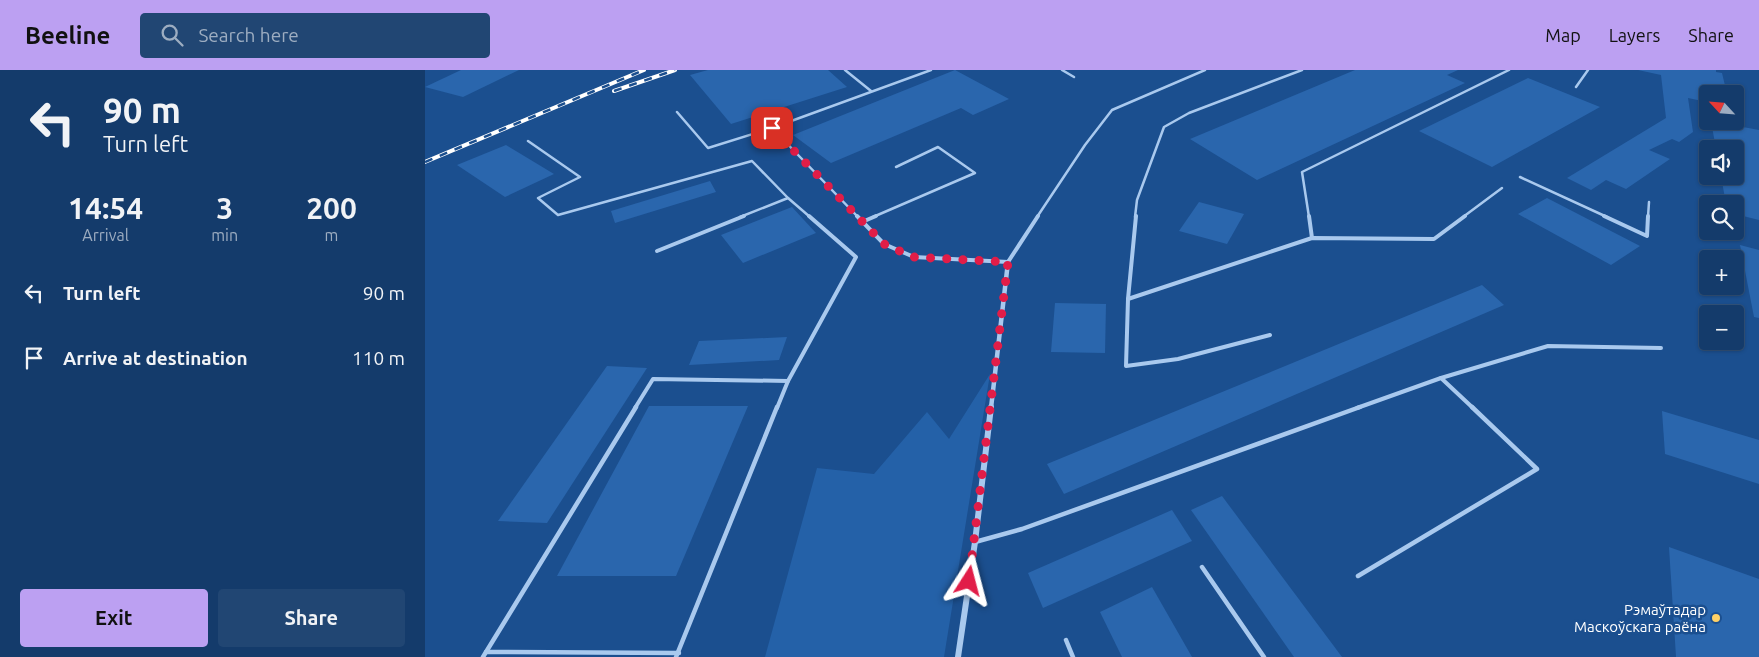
<!DOCTYPE html>
<html lang="en">
<head>
<meta charset="utf-8">
<style>
  body { margin:0; font-family:Ubuntu,sans-serif; background:#214673; color:#f1f3f6; height:100vh; display:flex; flex-direction:column; font-size:19px; white-space:nowrap }
  * { box-sizing:border-box; margin:0 }
  p { font-size:16px; color:#9dadc1 }
  .icon { flex:none; width:28px; height:28px; fill:none; stroke:currentColor; stroke-width:2; stroke-linecap:round; stroke-linejoin:round }
  .map { position:relative; flex:1; overflow:hidden }
  .drawer { display:flex; flex-direction:column; background:#143b6b; width:425px }
  .drawer>* { flex:none }
  .top-card { background:#143b6b; color:#f1f3f6; overflow:hidden }
  .needle { width:32px; rotate:296deg }
  .controls { position:absolute; left:1274px; top:15px; display:grid; gap:10px }
  .controls a { display:grid; place-items:center; width:45px; height:45px; border-radius:5px; background:#143b6b; box-shadow:0 1px 4px #0004,0 0 0 1px #33557e; font-size:25px }
  .pin { position:absolute; display:grid; place-items:center; width:42px; height:42px; color:#fff; margin:-21px; border-radius:10px; box-shadow:0 2px 8px #0006 }
  .me { position:absolute; width:55px; margin:-28px; rotate:9deg; stroke-linejoin:round; filter:drop-shadow(0 0 4px #0008) }
  .turn { display:flex; align-items:center; gap:18px; height:105px; padding:0 20px; font-size:22px }
  .turn .icon { width:65px; height:65px; stroke-width:2.5 }
  .turn b { display:block; font-size:35px; line-height:42px }
  .eta { display:flex; justify-content:space-evenly; align-items:center; height:85px; text-align:center }
  .eta b { font-size:30px; font-weight:700; line-height:35px }
  .button { display:flex; gap:10px; margin-top:auto; padding:10px 20px }
  .button a { flex:1; height:58px; border-radius:5px; background:#bca0f2; color:#111; font-size:20px; font-weight:700; line-height:58px; text-align:center }
  .button a+a { background:#214673; color:#f1f3f6 }
  ul { padding:0; list-style:none }
  li { display:flex; align-items:center; gap:15px; height:65px; padding:0 20px }
  li div { flex:1 }
  li b { display:block; font-size:19px }
  li em { font-style:normal }
  header { display:flex; align-items:center; gap:30px; box-sizing:border-box; height:70px; padding:0 25px; background:#bca0f2; color:#111 }
  header strong { font-size:24px }
  nav { display:flex; gap:28px; margin-inline-start:auto; font-size:18px }
  .search { width:350px; height:45px; background:#214673; display:flex; align-items:center; gap:12px; box-sizing:border-box; padding:0 18px; border-radius:5px; color:#9dadc1; font-size:19px }
  main { display:flex; flex:1; min-height:0 }
  .map>svg:first-child { display:block }
</style>
</head>
<body>
<header>
<strong>Beeline</strong>
<div class="search"><svg class="icon" aria-label="search" viewBox="0 0 24 24"><circle cx="10" cy="10" r="6"/><path d="M15 15l6 6"/></svg>Search here</div>
<nav><a>Map</a><a>Layers</a><a>Share</a></nav>
</header>
<main>
<section class="drawer">
<div class="top-card">
<div class="turn"><svg class="icon" aria-label="left" viewBox="0 0 24 24"><path d="M17 20v-9H6M10 6l-5 5 5 5"/></svg><div><b>90 m</b>Turn left</div></div>
</div>
<div class="eta">
<div><b>14:54</b><p>Arrival</p></div>
<div><b>3</b><p>min</p></div>
<div><b>200</b><p>m</p></div>
</div>
<ul>
<li><svg class="icon" aria-label="left" viewBox="0 0 24 24"><path d="M17 20v-9H6M10 6l-5 5 5 5"/></svg><div><b>Turn left</b></div><em>90 m</em></li>
<li><svg class="icon" aria-label="arrive" viewBox="0 0 24 24"><path d="M6 21V4h12l-3 4 3 4H6"/></svg><div><b>Arrive at destination</b></div><em>110 m</em></li>
</ul>
<div class="button"><a>Exit</a><a>Share</a></div>
</section>
<div class="map">
<svg width="1334" height="587" viewBox="0 0 1334 587">
  <rect width="100%" height="100%" fill="#1b4f8f"/>
  <path fill="#2461a8" d="M565,304l-46,283h-179l52,-189 57,6 53,-62 22,27z"/>
  <g fill="#2a66ad">
    <path d="M36,0h58l-56,27 -38,-10z"/>
    <path d="M283,0h120l19,17 -116,37 -41,-49z"/>
    <path d="M530,0l54,29 -36,16 -12,-7 -130,55 -38,-28z"/>
    <path d="M930,0h103l-11,5 18,8 -208,97 -67,-41z"/>
    <path d="M1213,0h78v2l6,1 5,21h-20v8l-19,-4 5,34 -14,10 -7,-3 -23,11 21,9 -44,30 -20,-9 -15,10 -24,-12 99,-60 -5,-43z"/>
    <path d="M1103,8l72,29 -108,60 -73,-36z"/>
    <path d="M1286,51l48,9v90l-24,-6v-10h-9l-5,-28h14v-27h-19z"/>
    <path d="M81,75l48,29 -49,23 -48,-32z"/>
    <path d="M285,111l6,11 -101,31 -4,-12z"/>
    <path d="M1122,128l93,48 -29,19 -93,-51z"/>
    <path d="M774,132l45,12 -17,30 -48,-13z"/>
    <path d="M367,137l24,26 -73,30 -22,-28z"/>
    <path d="M1315,175l19,5v68l-5,-1z"/>
    <path d="M1057,215l22,20 -440,189 -17,-30z"/>
    <path d="M630,233l51,1 -1,49 -54,-1z"/>
    <path d="M362,267l-8,23 -90,5 10,-24z"/>
    <path d="M182,296l40,2 -100,155 -49,-2z"/>
    <path d="M224,336h99l-72,170h-119z"/>
    <path d="M1237,341l97,29v44l-94,-30z"/>
    <path d="M797,426l120,161h-48l-103,-147z"/>
    <path d="M747,440l20,31 -149,67 -15,-35z"/>
    <path d="M1244,477l90,32v78h-83z"/>
    <path d="M727,517l40,70h-70l-22,-45z"/>
  </g>
  <g fill="none" stroke-linecap="round" stroke-linejoin="round">
    <g stroke="#a9c9ee" stroke-width="2.5">
      <path d="M420,0l26,21"/>
      <path d="M637,0l12,7"/>
      <path d="M1151,17l12,-17"/>
      <path d="M252,42l31,36 64,-20"/>
      <path d="M103,71l52,36 -42,21 20,17 194,-54 36,37 22,19"/>
      <path d="M1095,107l87,40"/>
      <path d="M315,147l48,-19"/>
      <path d="M433,147l-86,-89 159,-58"/>
      <path d="M448,147l102,-44 -37,-26 -42,20"/>
      <path d="M612,147l48,-72 27,-35 93,-40"/>
      <path d="M710,147l2,-17 27,-73 25,-14 113,-43"/>
      <path d="M884,147l-7,-45 207,-102"/>
      <path d="M1038,147l39,-29"/>
      <path d="M1223,147l1,-15"/>
    </g>
    <g stroke="#a9c9ee" stroke-width="4">
      <path d="M432,146l27,28 30,13 94,5 30,-46"/>
      <path d="M884,146l3,22"/>
      <path d="M1179,146l43,20 1,-20"/>
      <path d="M437,152l14,-6"/>
      <path d="M232,181l87,-35"/>
      <path d="M703,229l8,-83"/>
      <path d="M845,265l-92,24 -52,7 2,-67 184,-61 122,1 31,-23"/>
      <path d="M1016,308l107,-32 113,2"/>
      <path d="M210,338l18,-29 135,2"/>
      <path d="M352,338l11,-27 68,-124 -47,-41"/>
      <path d="M932,338l84,-30 32,30"/>
    </g>
    <g stroke="#a9c9ee" stroke-width="4.5">
      <path d="M550,472l47,-13 338,-122"/>
      <path d="M777,497l62,90"/>
      <path d="M933,506l179,-107 -65,-62"/>
      <path d="M641,570l7,17"/>
      <path d="M61,582l193,1"/>
      <path d="M58,587l153,-250"/>
      <path d="M251,587l101,-250"/>
    </g>
    <path stroke="#a9c9ee" stroke-width="4.5" d="M566,338l17,-146"/>
    <path stroke="#a9c9ee" stroke-width="6" d="M533,587l17,-115 16,-135"/>
    <defs>
      <g id="rail">
        <path d="M189,21l61,-21"/>
        <path d="M0,92l219,-92"/>
      </g>
    </defs>
    <use href="#rail" stroke="#fff" stroke-width="4"/>
    <use href="#rail" stroke="#1b4f8f" stroke-width="2.5" stroke-dasharray="8" stroke-linecap="butt"/>
  </g>
  <g fill="none" stroke-linecap="round" stroke-linejoin="round">
    <path stroke="#e11d48" stroke-width="9" stroke-dasharray="0 16.2" d="M347,58l112,116 29,13 95,5 -39,319"/>
  </g>
  <circle fill="#ffd166" stroke="#1b4f8f" stroke-width="2" cx="1291" cy="548" r="5"/>
  <g text-anchor="middle" dominant-baseline="central" stroke-width="5" stroke-linejoin="round" paint-order="stroke">
    <g font-size="15" fill="#fff" stroke="#1b4f8f" text-anchor="end">
      <text x="1281" y="539">Рэмаўтадар<tspan x="1281" dy="17">Маскоўскага раёна</tspan></text>
    </g>
  </g>
</svg>
<div class="controls">
<a><svg class="needle" viewBox="-14 -14 28 28"><path d="M0-13l5 13h-10z" fill="#e53935"/><path d="M0 13l5-13h-10z" fill="#9dadc1"/></svg></a>
<a><svg class="icon" aria-label="sound" viewBox="0 0 24 24"><path d="M4 9h4l5-4v14l-5-4H4zM17 9q2 3 0 6"/></svg></a>
<a><svg class="icon" aria-label="search" viewBox="0 0 24 24"><circle cx="10" cy="10" r="6"/><path d="M15 15l6 6"/></svg></a>
<a>+</a>
<a>−</a>
</div>
<div class="pin" style="left:347px;top:58px;background:#d93025"><svg class="icon" aria-label="arrive" viewBox="0 0 24 24"><path d="M6 21V4h12l-3 4 3 4H6"/></svg></div>
<svg class="me" style="left:544px;top:511px" viewBox="-20 -20 40 40"><path d="M0-17L14 15 0 8-14 15z" fill="#e11d48" stroke="#fff" stroke-width="4"/></svg>
</div>
</main>
</body>
</html>
